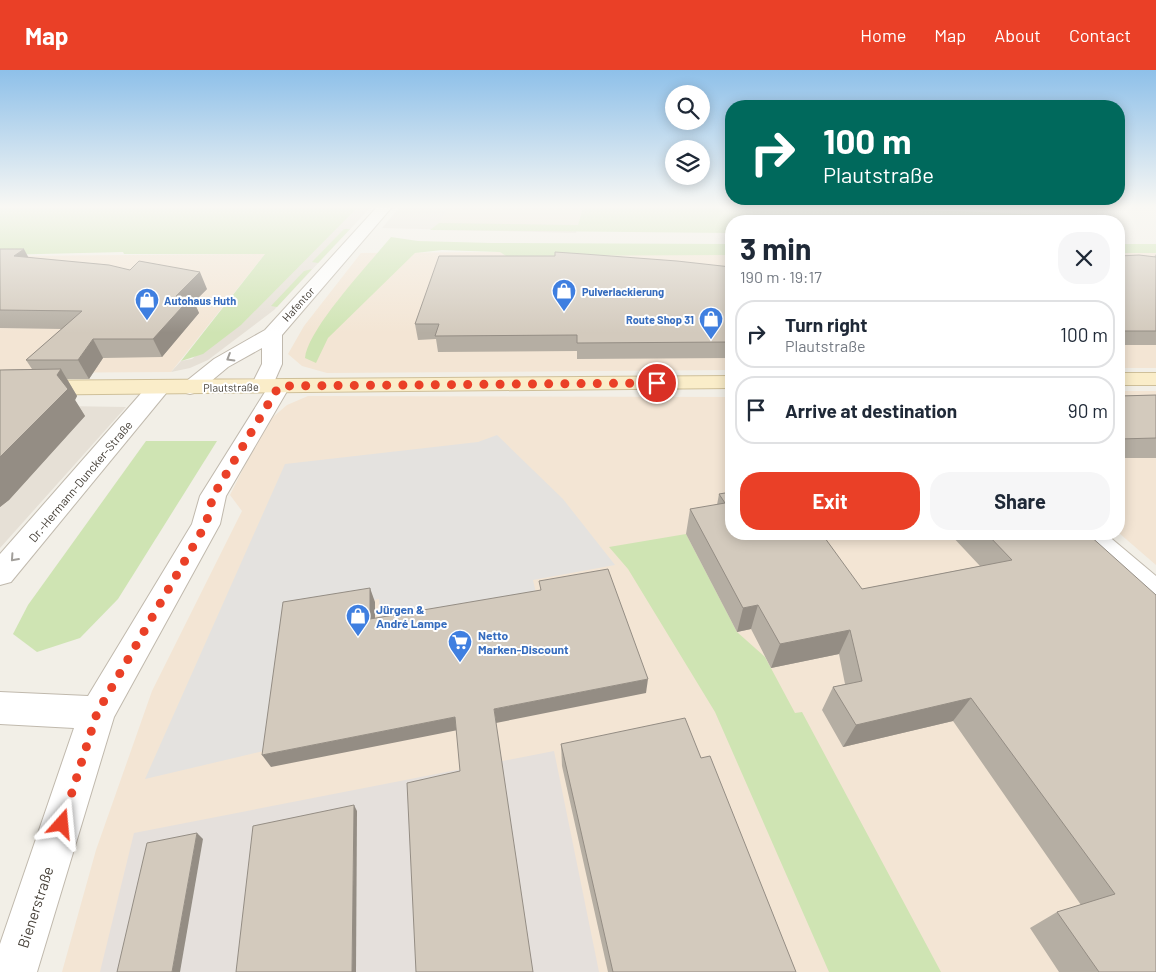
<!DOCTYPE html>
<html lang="en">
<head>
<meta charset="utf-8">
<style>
  body { margin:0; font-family:Barlow,sans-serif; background:#f6f6f7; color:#1f2937; height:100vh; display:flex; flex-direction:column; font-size:19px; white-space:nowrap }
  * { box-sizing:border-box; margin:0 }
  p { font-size:16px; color:#747a83 }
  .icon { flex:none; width:28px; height:28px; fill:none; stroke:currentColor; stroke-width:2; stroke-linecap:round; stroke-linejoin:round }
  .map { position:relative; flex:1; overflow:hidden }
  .sheet { position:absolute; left:725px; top:145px; width:400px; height:325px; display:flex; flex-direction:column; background:#fff; border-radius:20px; box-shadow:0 2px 12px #0003 }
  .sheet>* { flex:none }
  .banner { position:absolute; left:725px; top:30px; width:400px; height:105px; border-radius:20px; box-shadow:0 2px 12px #0003; background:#00695c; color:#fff; overflow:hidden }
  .tools { position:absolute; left:665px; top:15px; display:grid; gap:10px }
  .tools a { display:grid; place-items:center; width:45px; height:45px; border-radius:50%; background:#fff; box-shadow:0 2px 12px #0003; font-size:25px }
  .pin { position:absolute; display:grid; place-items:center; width:42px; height:42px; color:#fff; margin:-21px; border:2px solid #fff; border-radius:50%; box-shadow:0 1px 5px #0007 }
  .me { position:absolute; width:55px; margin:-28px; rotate:18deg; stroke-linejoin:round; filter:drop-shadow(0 0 4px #0008) }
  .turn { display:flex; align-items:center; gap:18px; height:105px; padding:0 15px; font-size:22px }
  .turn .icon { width:65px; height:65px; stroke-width:2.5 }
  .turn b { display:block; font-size:35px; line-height:42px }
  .round { display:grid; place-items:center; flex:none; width:52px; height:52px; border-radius:20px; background:#f6f6f7 }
  .summary { display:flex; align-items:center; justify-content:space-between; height:85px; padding:0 15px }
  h1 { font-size:30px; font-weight:700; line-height:38px }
  .button { display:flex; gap:10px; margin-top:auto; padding:10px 15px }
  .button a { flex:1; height:58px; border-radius:20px; background:#ea4027; color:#fff; font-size:20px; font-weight:700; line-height:58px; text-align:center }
  .button a+a { background:#f6f6f7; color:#1f2937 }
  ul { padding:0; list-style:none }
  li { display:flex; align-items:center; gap:15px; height:68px; margin:0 10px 8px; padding:0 5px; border:2px solid #e0e1e3; border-radius:20px }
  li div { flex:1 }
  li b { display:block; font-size:19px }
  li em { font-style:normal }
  header { display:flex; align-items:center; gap:30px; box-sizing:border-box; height:70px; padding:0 25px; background:#ea4027; color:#fff }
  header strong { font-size:24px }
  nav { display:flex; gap:28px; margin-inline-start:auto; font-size:18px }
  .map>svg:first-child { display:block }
</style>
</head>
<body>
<header>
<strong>Map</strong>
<nav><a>Home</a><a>Map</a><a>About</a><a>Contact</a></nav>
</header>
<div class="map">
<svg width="1156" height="902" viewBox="0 0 1156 902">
  <rect width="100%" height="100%" fill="#f2efe7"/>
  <g fill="#e6e0d6">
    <path d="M357,137h14l-97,103 -66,50 -18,8 -19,4 10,-11 11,-2z"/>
    <path d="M400,137h182l-6,26 -194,-5z"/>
    <path d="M0,335l126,2 -126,141z"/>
  </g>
  <g fill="#f3e5d4">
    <path d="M1156,181v117h-37v-116z"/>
    <path d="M500,182l7,4 224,-2v116l-404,3 -25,-7 -14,-12 16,-28 57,-73z"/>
    <path d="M265,184l-94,118 -171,1v-117z"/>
    <path d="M1119,321h37v174l-37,-32z"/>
    <path d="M308,326l423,1v137h332l93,438h-1094l34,-122 56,-159 90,-180 -12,-16 36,-72 21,-18z"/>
  </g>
  <path fill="#e5e0dc" d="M554,681l45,221h-499l34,-139z"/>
  <path fill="#eae3d2" d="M449,137h134l-5,18 -139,-2z"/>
  <g fill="#cfe4b3">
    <path d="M0,137h358l-117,118 -38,29 -22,7 84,-107h-141l-1,-2 -123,3z"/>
    <path d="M583,137c161,0 322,0 483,9l15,5h-350v12l-301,-3 9,-7 139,2z"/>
    <path d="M344,159h6l-32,34 -6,-1z"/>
    <path d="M391,167l27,4 73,2 240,1v11l-225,1 -6,-4 -58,-2 -27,3 -87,85 -12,25 -11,-5c3,-30 65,-95 86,-121z"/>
    <rect x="1119" y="174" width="37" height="9"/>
    <path d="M312,199l-35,38 -6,-1 33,-35z"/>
    <path d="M146,371h71l-99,158 -38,39 -43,14 -24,-18 15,-29z"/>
    <path d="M686,464l51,98 28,25 30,56 7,-1 139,260h-112l-114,-260 -87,-143 -19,-22z"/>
  </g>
  <path fill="#e4e2df" d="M497,365l66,64 52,66 -82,15 5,22 -158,26 -1,-29 -96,17 -15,134 -123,29 140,-315 193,-22z"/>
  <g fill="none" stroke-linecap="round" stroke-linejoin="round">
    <defs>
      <g id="street">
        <path d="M377,137h15l-110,128v29l-7,16 12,1 3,5 -64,110 -6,28 -106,193 -77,255h-37v-28l74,-216 -74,-4v-32l88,4 104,-172 8,-28 65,-104 -11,-1 -3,-5 11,-22v-16l-34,19 -30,25 -8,2 -8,-2 -3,-5 35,-28 51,-29z"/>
        <path d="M159,310l8,2 3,5 -3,5 -156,190 -11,3v-31l151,-172z"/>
        <path d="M1074,464h32l50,42v30l-11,-4 -67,-61z"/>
      </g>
      <g id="secondary">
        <rect x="1119" y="303" width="37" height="12"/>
        <path d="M731,306v12l-731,7v-14z"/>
      </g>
    </defs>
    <use href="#street" stroke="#c0b9ad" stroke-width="2"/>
    <use href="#secondary" stroke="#cfc09a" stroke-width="2"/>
    <use href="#street" fill="#fff" fill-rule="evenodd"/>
    <use href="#secondary" fill="#faedc9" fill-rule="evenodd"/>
  </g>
  <g fill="#b5aea3">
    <path d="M0,179l28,8 179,32 -13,13 5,11 -37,44 -59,1 -14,21h-22l10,17 -2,4 10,16 -76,84 -9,7v-137l32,-1 -6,-9 36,-31 -62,-1z"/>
    <path d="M1156,184v91h-37v-89l35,1z"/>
    <path d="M731,197v91l-154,1v-8l-139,1 -2,-13 -18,1 -3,-16z"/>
    <path d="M1156,325v63h-37v-62z"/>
    <path d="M731,382v24l-4,-6z"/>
    <path d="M719,424l143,95 118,-23 -30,-32h138l68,438h-97l-29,-44 27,-16 24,-7 -128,-184 -110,26 -21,-37 11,-23 12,-3 -6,-30 -68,14 -20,-39 -14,3 -51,-98 4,-25 27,-4z"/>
    <path d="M561,674l140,14 95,214h-188l-46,-206z"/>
  </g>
  <g fill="#948d84">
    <path d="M24,179l9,17 -19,-10z"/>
    <path d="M200,202l7,17 -13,13 5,11 -37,44 -9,-18 23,-43z"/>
    <path d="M93,269l10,19 -14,21 -11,-19z"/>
    <path d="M61,299l16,27 -2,4 10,16 -76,84 -9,7v-50z"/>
    <path d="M370,518l5,14v31l-5,-14z"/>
    <path d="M758,535l-7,24 -14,3 6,-24z"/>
    <path d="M850,560l-11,24 -68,14 9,-24z"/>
    <path d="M648,609l-2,14 -150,30 -2,-14z"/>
    <path d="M971,628l-18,23 -110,26 13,-22z"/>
    <path d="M455,647l3,13 -187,37 -9,-12z"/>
    <path d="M354,735l3,6 -1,161h-4z"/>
    <path d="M197,763l6,6 -23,133h-8z"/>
  </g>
  <g fill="#d3cabd" stroke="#948d84">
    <path d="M0,179h24l-10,7 95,9 21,5 9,-9 61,11 -24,24h16l-39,43h-60l-15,21h-52l56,-49 -82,-1z"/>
    <path d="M555,182l29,2 93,7 54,6v75l-154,1v-8l-142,1 4,-12h-24l24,-68h116z"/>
    <path d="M1139,185l17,2v74h-37v-75z"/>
    <path d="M61,299l-4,6 11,14 -68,68v-87z"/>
    <path d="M1156,325v43l-37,1v-43z"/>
    <path d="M731,422v42h91l40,55 150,-29 -25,-26h101l68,61v377h-57l-42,-60 58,-18 -144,-196 -115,27 -23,-38 29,-6 -12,-51 -70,14 -22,-39 -15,3 -53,-99 35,-6 -6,-9z"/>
    <path d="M608,499l40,110 -154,30 39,263h-117l-9,-189 53,-12 -5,-54 -193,38 21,-153 87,-14v31l171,-29 -2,-9z"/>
    <path d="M685,648l16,40 9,-2 86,216h-183l-52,-228z"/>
    <path d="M354,735l-2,167h-116l17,-146z"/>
    <path d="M197,763l-25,139h-55l30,-129z"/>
  </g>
  <defs><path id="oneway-chevron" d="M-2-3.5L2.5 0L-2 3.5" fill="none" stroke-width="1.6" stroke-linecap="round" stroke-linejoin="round" transform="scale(1.25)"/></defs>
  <g stroke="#a29f9b">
    <use href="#oneway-chevron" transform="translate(230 288) rotate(149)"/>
    <use href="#oneway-chevron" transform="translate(14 488) rotate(132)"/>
  </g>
  <linearGradient id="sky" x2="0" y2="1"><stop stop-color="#8ec0e9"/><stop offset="0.52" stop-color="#f9f8f4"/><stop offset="1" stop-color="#f9f8f4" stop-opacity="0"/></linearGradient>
  <rect width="1156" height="263" fill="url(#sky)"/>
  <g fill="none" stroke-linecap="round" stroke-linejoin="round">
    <path stroke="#ea4027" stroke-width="9" stroke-dasharray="0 16.2" d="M62,754l35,-111 109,-189 7,-28 66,-110 378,-3"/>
  </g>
  <defs>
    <symbol id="shop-pin" viewBox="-11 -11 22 30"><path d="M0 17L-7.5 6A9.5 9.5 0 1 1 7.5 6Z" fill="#3f7fe0" stroke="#fff"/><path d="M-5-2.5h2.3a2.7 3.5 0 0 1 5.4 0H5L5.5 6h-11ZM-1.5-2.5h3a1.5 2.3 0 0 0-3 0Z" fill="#fff"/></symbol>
    <symbol id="supermarket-pin" viewBox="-11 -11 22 30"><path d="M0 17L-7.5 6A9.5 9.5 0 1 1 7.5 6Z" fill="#3f7fe0" stroke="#fff"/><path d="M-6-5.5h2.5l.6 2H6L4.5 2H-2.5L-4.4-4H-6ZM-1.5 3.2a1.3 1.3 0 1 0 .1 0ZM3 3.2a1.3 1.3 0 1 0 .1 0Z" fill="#fff"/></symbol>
  </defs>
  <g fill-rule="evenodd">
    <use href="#shop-pin" x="550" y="207" width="28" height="38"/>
    <use href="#shop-pin" x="133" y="216" width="28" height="38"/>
    <use href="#shop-pin" x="697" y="235" width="28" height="38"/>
    <use href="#shop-pin" x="344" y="532" width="28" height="38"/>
    <use href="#supermarket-pin" x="446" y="558" width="28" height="38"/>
  </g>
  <g text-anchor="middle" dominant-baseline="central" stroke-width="4" stroke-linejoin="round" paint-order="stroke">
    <g font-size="11" font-weight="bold" fill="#366cbe" stroke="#fff" text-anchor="start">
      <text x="582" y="221">Pulverlackierung</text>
      <text x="164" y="230">Autohaus Huth</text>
      <text x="694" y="249" text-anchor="end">Route Shop 31</text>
    </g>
    <g font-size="11" fill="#453f37" stroke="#fff">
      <text transform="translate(298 234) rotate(-48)">Hafentor</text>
      <text transform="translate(231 317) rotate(-1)">Plautstraße</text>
    </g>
    <g font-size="12" fill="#453f37" stroke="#fff">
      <text transform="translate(80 411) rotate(-50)">Dr.-Hermann-Duncker-Straße</text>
    </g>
    <g font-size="12" font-weight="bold" fill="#366cbe" stroke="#fff" text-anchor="start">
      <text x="376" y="539">Jürgen &amp;<tspan x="376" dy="14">André Lampe</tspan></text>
      <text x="478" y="565">Netto<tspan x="478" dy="14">Marken-Discount</tspan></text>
    </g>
    <g font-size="15" fill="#453f37" stroke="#fff">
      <text transform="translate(35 837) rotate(-72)">Bienerstraße</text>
    </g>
  </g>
</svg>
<div class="tools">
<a><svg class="icon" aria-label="search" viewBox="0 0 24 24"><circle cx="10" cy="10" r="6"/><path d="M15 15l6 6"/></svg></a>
<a><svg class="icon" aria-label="layers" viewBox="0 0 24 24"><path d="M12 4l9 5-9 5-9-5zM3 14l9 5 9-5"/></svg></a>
</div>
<div class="pin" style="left:657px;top:313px;background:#d93025"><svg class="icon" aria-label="arrive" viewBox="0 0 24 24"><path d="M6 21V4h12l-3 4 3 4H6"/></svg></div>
<svg class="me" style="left:62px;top:754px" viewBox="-20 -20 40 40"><path d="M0-17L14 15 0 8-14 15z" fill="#ea4027" stroke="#fff" stroke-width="4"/></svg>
<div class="banner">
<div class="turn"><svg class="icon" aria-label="right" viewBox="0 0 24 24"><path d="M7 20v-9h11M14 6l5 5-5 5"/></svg><div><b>100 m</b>Plautstraße</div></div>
</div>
<section class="sheet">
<div class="summary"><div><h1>3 min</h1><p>190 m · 19:17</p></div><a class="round"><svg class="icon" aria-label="close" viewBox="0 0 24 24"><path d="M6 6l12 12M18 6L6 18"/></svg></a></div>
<ul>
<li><svg class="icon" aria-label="right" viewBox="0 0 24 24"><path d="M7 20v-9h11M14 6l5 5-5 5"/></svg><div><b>Turn right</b><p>Plautstraße</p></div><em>100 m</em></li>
<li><svg class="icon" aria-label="arrive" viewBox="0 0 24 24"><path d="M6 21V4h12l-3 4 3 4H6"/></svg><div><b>Arrive at destination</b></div><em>90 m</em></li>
</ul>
<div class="button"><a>Exit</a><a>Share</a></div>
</section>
</div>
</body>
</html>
